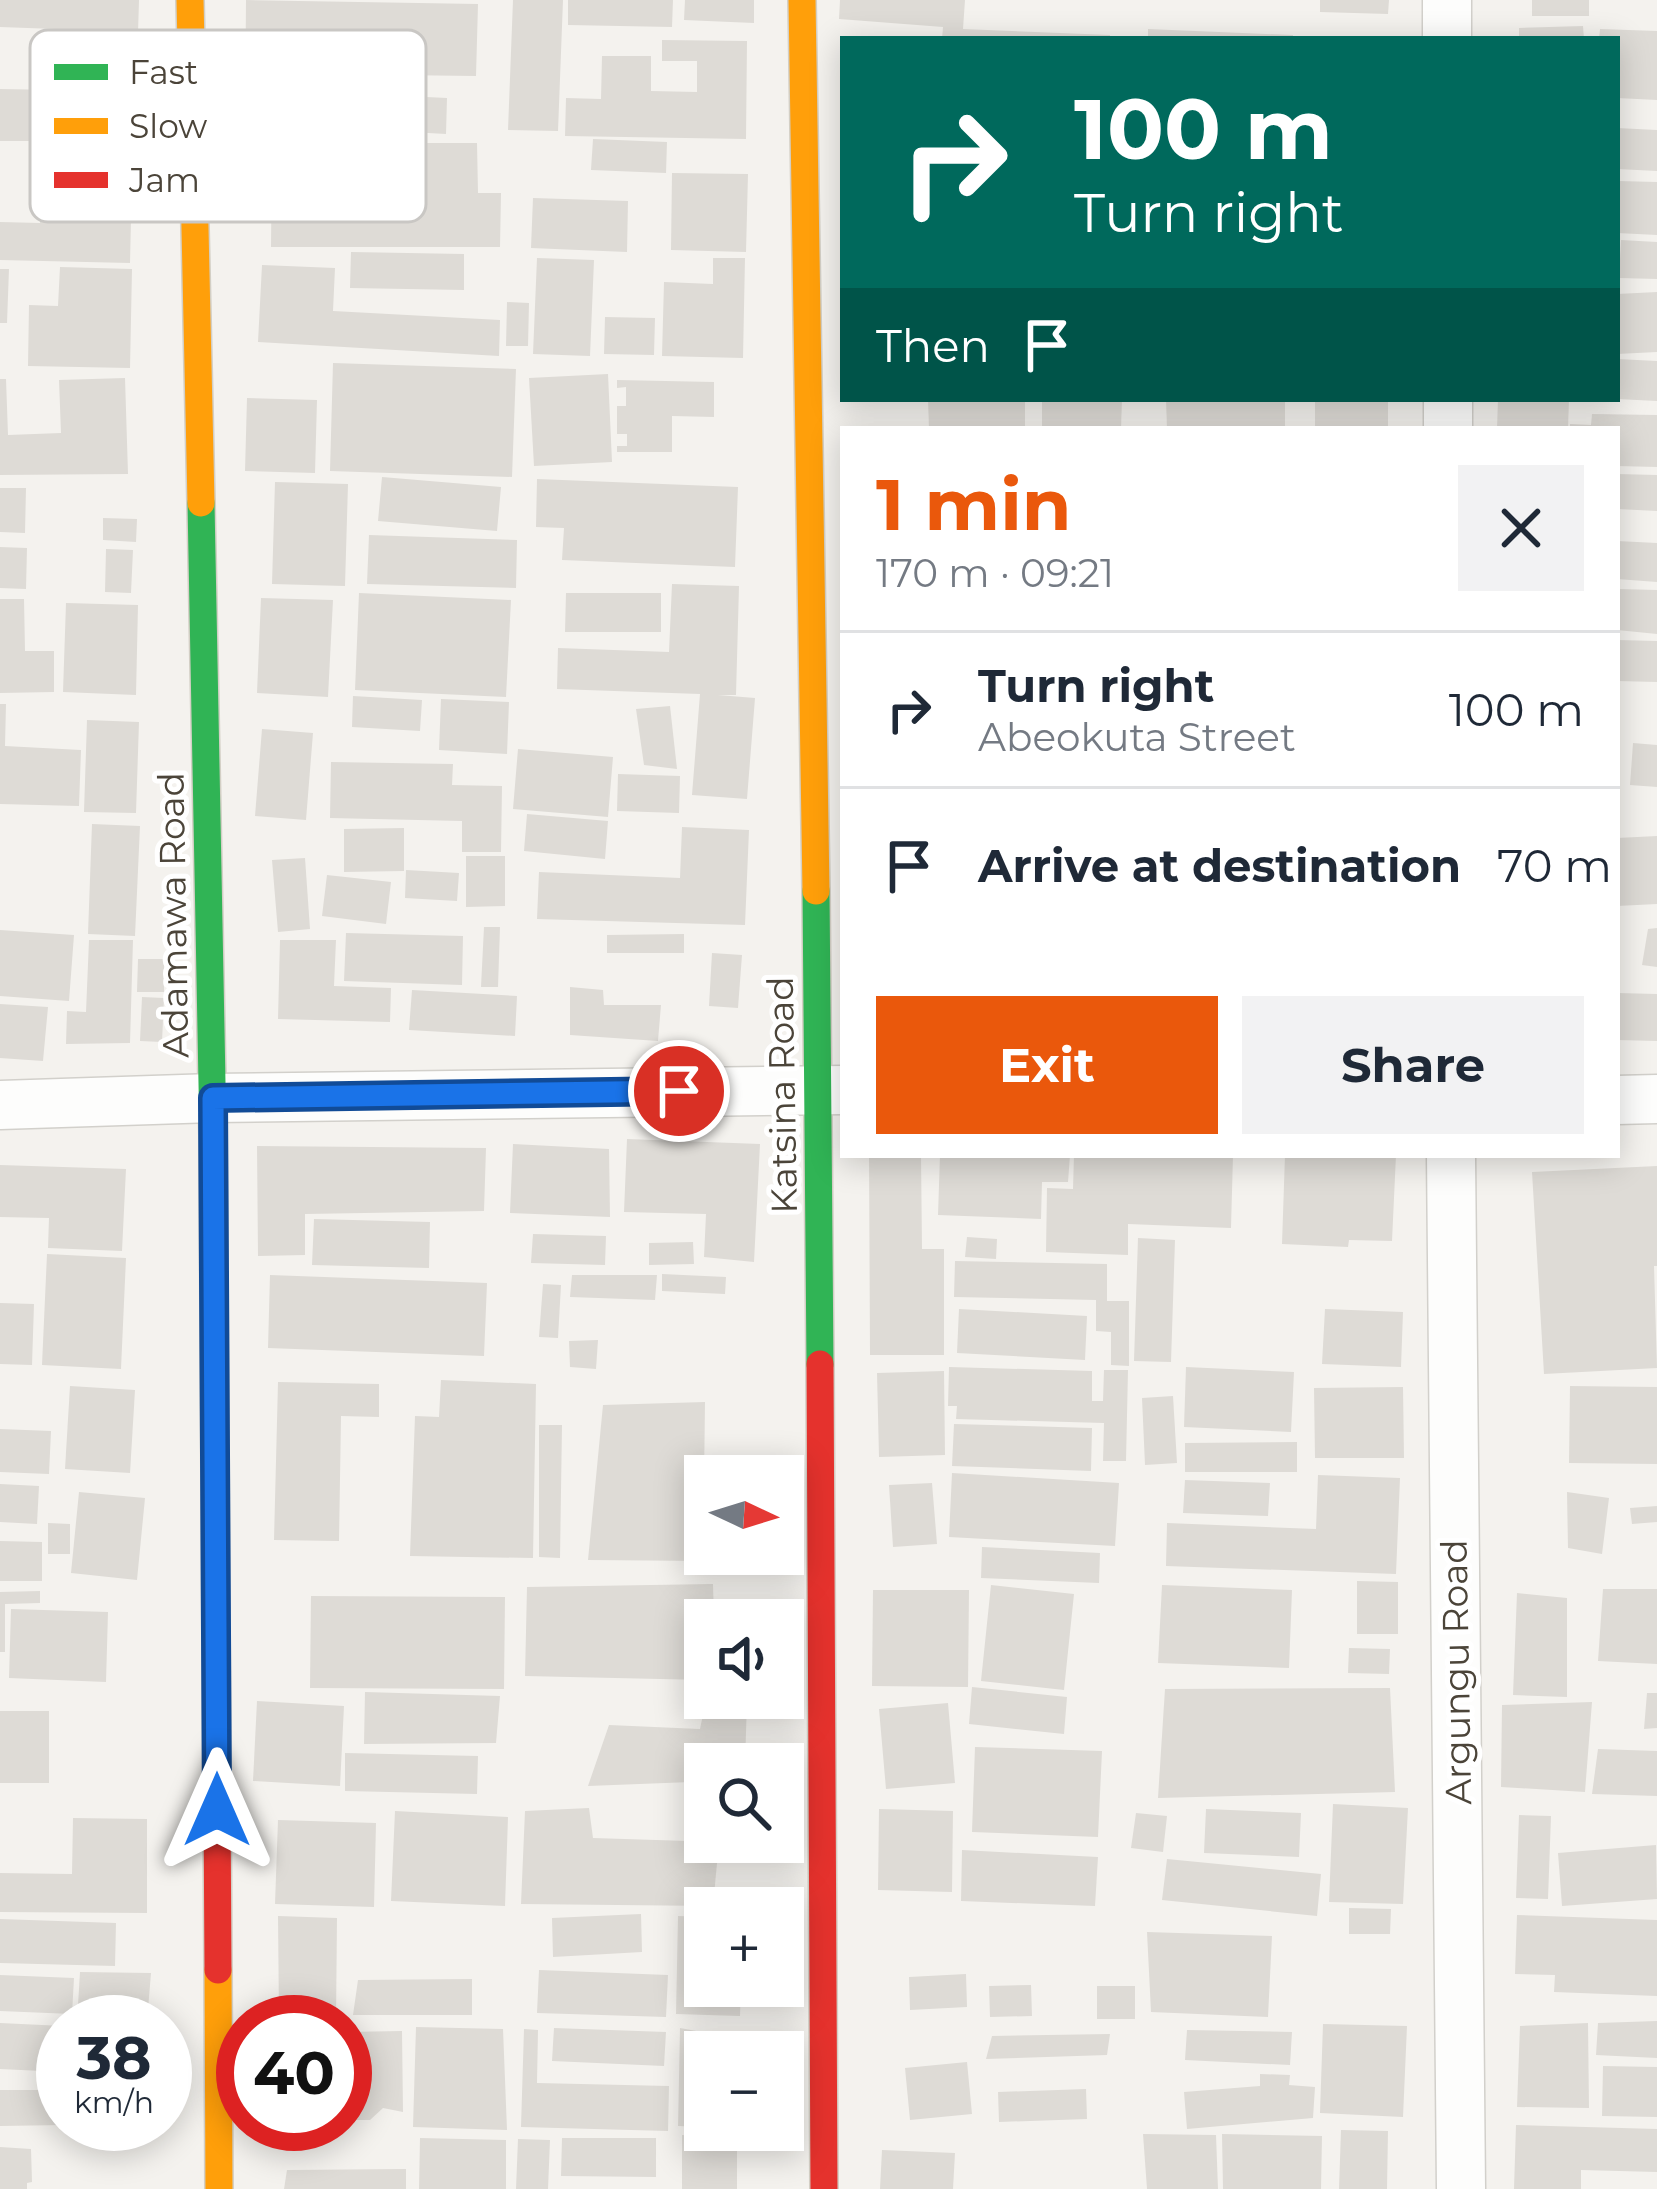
<!DOCTYPE html>
<html lang="en">
<head>
<meta charset="utf-8">
<style>
  body { margin:0; font-family:Montserrat,sans-serif; background:#f2f2f3; color:#1f2937; height:100vh; display:flex; flex-direction:column; font-size:45px; white-space:nowrap }
  * { box-sizing:border-box; margin:0 }
  p { font-size:39px; color:#747a83 }
  .icon { flex:none; width:66px; height:66px; fill:none; stroke:currentColor; stroke-width:2; stroke-linecap:round; stroke-linejoin:round }
  .map { position:relative; flex:1; overflow:hidden }
  .sheet { position:absolute; left:840px; top:426px; width:780px; height:732px; display:flex; flex-direction:column; background:#fff; border-radius:0px; box-shadow:0 6px 30px #0003 }
  .sheet>* { flex:none }
  .guide { position:absolute; left:840px; top:36px; width:780px; height:366px; border-radius:0px; box-shadow:0 6px 30px #0003; background:#00695c; color:#fff; overflow:hidden }
  .needle { width:78px; rotate:94deg }
  .controls { position:absolute; left:684px; top:1455px; display:grid; gap:24px }
  .controls a { display:grid; place-items:center; width:120px; height:120px; border-radius:0px; background:#fff; box-shadow:0 6px 30px #0003; font-size:60px }
  .speed { position:absolute; left:36px; top:1995px; display:flex; gap:24px; font-size:60px; font-weight:700; text-align:center }
  .speed>* { display:grid; place-content:center; width:156px; height:156px; border-radius:50%; background:#fff; box-shadow:0 6px 30px #0003; line-height:1 }
  .speed small { font-size:30px; font-weight:400 }
  .speed .limit { border:18px solid #d22; background:#fff; color:#111 }
  .pin { position:absolute; display:grid; place-items:center; width:102px; height:102px; color:#fff; margin:-51px; border:6px solid #fff; border-radius:50%; box-shadow:0 3px 12px #0007 }
  .me { position:absolute; width:132px; margin:-66px; rotate:0deg; stroke-linejoin:round; filter:drop-shadow(0 0 9px #0008) }
  .turn { display:flex; align-items:center; gap:42px; height:252px; padding:0 36px; font-size:54px }
  .turn .icon { width:156px; height:156px; stroke-width:2.5 }
  .turn b { display:block; font-size:84px; line-height:102px }
  .then { display:flex; align-items:center; height:114px; padding:0 36px; background:#0003; gap:24px; font-size:45px }
  .round { display:grid; place-items:center; flex:none; width:126px; height:126px; border-radius:0px; background:#f2f2f3 }
  .headline { display:flex; align-items:center; justify-content:space-between; height:204px; padding:0 36px }
  h1 { font-size:72px; font-weight:700; line-height:90px; color:#ea580c }
  .button { display:flex; gap:24px; margin-top:auto; padding:24px 36px }
  .button a { flex:1; height:138px; border-radius:0px; background:#ea580c; color:#fff; font-size:48px; font-weight:700; line-height:138px; text-align:center }
  .button a+a { background:#f2f2f3; color:#1f2937 }
  ul { padding:0; list-style:none }
  li { display:flex; align-items:center; gap:36px; height:156px; padding:0 36px; border-top:3px solid #e0e1e3 }
  li div { flex:1 }
  li b { display:block; font-size:45px }
  li em { font-style:normal }
  .map>svg:first-child { display:block }
</style>
</head>
<body>
<div class="map">
<svg width="1657" height="2189" viewBox="0 0 1657 2189">
  <rect width="100%" height="100%" fill="#f4f2ee"/>
  <g fill="#dedbd6">
    <path d="M0,0h139l-1,32 -138,-5z"/>
    <path d="M246,0l232,4 -2,72 -161,-2 -1,47 -69,-1z"/>
    <path d="M513,0h50l-5,131 -50,-1z"/>
    <path d="M568,0h105l-1,27 -104,-2z"/>
    <path d="M685,0h69v23l-70,-3z"/>
    <path d="M840,0h125l-2,29 147,6v4h-168l1,-12 -104,-8z"/>
    <path d="M1320,0h69l-1,14 -68,-2z"/>
    <rect x="1532" y="0" width="57" height="16"/>
    <path d="M1583,26l1,13h-65v-11z"/>
    <path d="M1148,29l145,6v4h-145z"/>
    <path d="M1600,29l57,2v69l-40,-2v-59h-18z"/>
    <path d="M662,40l85,1 -1,98 -181,-3 1,-38 35,1 1,-43h49v35l46,1v-31h-35z"/>
    <path d="M59,42l76,1 -5,220 -130,-3v-38l40,1 1,-82h-41v-52l58,1z"/>
    <path d="M322,92l125,6 -1,36 -126,-7z"/>
    <path d="M1617,128l40,2v41l-40,-2z"/>
    <path d="M593,139l74,3 -1,31 -75,-3z"/>
    <path d="M272,143h205l1,50h23l-1,54h-229z"/>
    <path d="M672,173l76,1 -2,78 -75,-2z"/>
    <path d="M1618,181l39,1v53l-40,-2z"/>
    <path d="M533,198l95,3 -1,51 -96,-4z"/>
    <path d="M1621,240l36,2v37l-38,-1z"/>
    <path d="M351,252l113,2v36l-114,-2z"/>
    <path d="M537,258l57,2 -4,96 -57,-2z"/>
    <path d="M713,258h32l-2,100 -81,-2 2,-74 49,2z"/>
    <path d="M262,265l73,3 -2,43 167,9 -1,36 -241,-14z"/>
    <path d="M60,267l72,2 -2,99 -102,-2 1,-61 29,1z"/>
    <path d="M0,269h9l-2,54h-7z"/>
    <path d="M1657,292v60l-40,2v-60z"/>
    <path d="M507,302l22,1 -1,43h-22z"/>
    <path d="M605,317l50,1 -1,37 -50,-1z"/>
    <path d="M1617,359l40,2v40l-40,-2z"/>
    <path d="M333,363l183,6 -4,108 -182,-6z"/>
    <path d="M608,374l4,88 -78,4 -5,-88z"/>
    <path d="M125,378l3,96 -128,1v-96h6l2,56 53,-2 -2,-53z"/>
    <path d="M617,380l97,2v35l-42,-1v36h-55v-6h10v-12h-10v-28h9v-19l-9,1z"/>
    <path d="M247,398l70,2 -2,73 -70,-2z"/>
    <path d="M928,399h97v30h-96z"/>
    <path d="M1042,399h80l-1,30h-79z"/>
    <path d="M1166,399h119v30h-118z"/>
    <rect x="1315" y="399" width="73" height="30"/>
    <path d="M1498,399h71l-1,30h-71z"/>
    <path d="M1592,414l65,1v52l-40,-1v-37h-47v-5l21,1z"/>
    <path d="M1617,474l40,1v36l-40,-2z"/>
    <path d="M382,477l119,10 -4,44 -119,-10z"/>
    <path d="M537,479l201,8 -3,80 -173,-7 2,-32 -28,-1z"/>
    <path d="M275,482l73,2 -3,102 -73,-2z"/>
    <path d="M0,488h26l-1,45 -25,-1z"/>
    <path d="M103,518l34,1 -1,23 -33,-2z"/>
    <path d="M369,535l148,5 -1,48 -149,-4z"/>
    <path d="M1617,541l40,2v39l-40,-3z"/>
    <path d="M0,547l27,1 -1,41 -26,-1z"/>
    <path d="M106,549l27,1 -2,43 -26,-1z"/>
    <path d="M672,584l67,2 -3,109h-18l37,3 -8,101 -55,-4 8,-101 -143,-5 1,-41 111,4z"/>
    <path d="M1619,589l38,1v44l-40,-4z"/>
    <path d="M359,593l152,7 -5,97 -151,-7z"/>
    <path d="M566,593h95v39h-96z"/>
    <path d="M261,598l72,2 -5,97 -71,-4z"/>
    <path d="M0,599h24l1,52h29v41l-54,1z"/>
    <path d="M66,603l72,2 -2,90 -73,-3z"/>
    <path d="M1617,640l40,1v41l-40,-1z"/>
    <path d="M353,696l69,4 -2,31 -68,-4z"/>
    <path d="M441,699l68,3 -2,52 -68,-4z"/>
    <path d="M0,704h6l-1,42 76,4 -2,56 -79,-2z"/>
    <path d="M670,706l7,63 -33,-4 -8,-56z"/>
    <path d="M87,720l52,2 -3,91 -52,-1z"/>
    <path d="M262,729l51,4 -7,87 -51,-4z"/>
    <path d="M1633,743l24,2v42l-27,-2z"/>
    <path d="M518,749l95,8 -5,60 -95,-8z"/>
    <path d="M331,762l122,2 -1,21 50,1 -1,66h-39v-31l-132,-3z"/>
    <path d="M618,774l62,2 -1,37 -62,-2z"/>
    <path d="M527,814l81,7 -3,38 -81,-8z"/>
    <path d="M92,824l48,2 -5,110 -47,-2z"/>
    <path d="M682,827l67,3 -4,95 -208,-6 2,-47 141,6z"/>
    <path d="M404,828v43l-60,1v-43z"/>
    <path d="M1657,836v68l-40,2v-68z"/>
    <path d="M466,856h39v50l-39,1z"/>
    <path d="M305,858l5,71 -32,3 -6,-72z"/>
    <path d="M406,870l53,3 -2,28 -52,-3z"/>
    <path d="M327,875l64,7 -5,42 -64,-8z"/>
    <path d="M484,927h16l-2,60h-17z"/>
    <path d="M1657,928v39l-15,-2 6,-36z"/>
    <path d="M0,930l74,5 -5,66 -69,-5z"/>
    <path d="M346,933l117,3 -1,49 -118,-4z"/>
    <path d="M684,934v19h-77v-18z"/>
    <path d="M89,940h44l-3,103 -64,1 1,-33 19,1z"/>
    <path d="M280,940h56l-2,46 57,2 -1,34 -112,-3z"/>
    <path d="M712,953l30,2 -4,53 -29,-2z"/>
    <path d="M138,959h26v33h-27z"/>
    <path d="M570,987l33,3 1,15h57l-3,36 -88,-6z"/>
    <path d="M412,990l105,6 -2,40 -106,-6z"/>
    <path d="M1617,993l40,1v47l-40,-1z"/>
    <path d="M142,997l22,1 -2,44 -22,-1z"/>
    <path d="M0,1004l48,3 -5,54 -43,-3z"/>
    <path d="M627,1139l133,5 -6,118 -50,-5 2,-43 -82,-2z"/>
    <path d="M513,1144l96,5 1,68 -100,-4z"/>
    <path d="M257,1146l229,2 -2,63 -179,3v41l-47,1z"/>
    <path d="M869,1155h52l1,94h22v106h-74z"/>
    <path d="M940,1155h130l-2,27h-26l-1,37 -103,-4z"/>
    <path d="M1074,1155h159l-2,73 -103,-4v31l-82,-3 1,-64 26,1z"/>
    <path d="M1285,1155h111l-4,86 -43,-1 -1,7 -66,-3z"/>
    <path d="M0,1165l126,4 -4,82 -74,-3 1,-30 -49,-1z"/>
    <path d="M1657,1166v100h-3l3,102 -113,6 -12,-202z"/>
    <path d="M314,1219l116,3 -1,46 -117,-3z"/>
    <path d="M533,1234l73,2 -1,29 -74,-2z"/>
    <path d="M967,1237l30,2 -1,20 -31,-2z"/>
    <path d="M1138,1238l37,2 -4,122 -37,-1z"/>
    <path d="M693,1242l1,22 -45,1v-22z"/>
    <path d="M47,1254l79,4 -5,111 -79,-4z"/>
    <path d="M955,1261l152,3v37h22v65l-18,-1v-33l-15,-1v-31l-142,-3z"/>
    <path d="M662,1274l64,3 -1,17 -63,-3z"/>
    <path d="M270,1275l217,8 -3,73 -216,-8z"/>
    <path d="M572,1275h85l-2,25 -85,-3z"/>
    <path d="M543,1284l18,1 -3,53 -19,-1z"/>
    <path d="M0,1303l34,1 -2,61 -32,-1z"/>
    <path d="M959,1309l128,7 -2,44 -128,-7z"/>
    <path d="M1325,1309l78,3 -2,55 -79,-3z"/>
    <path d="M598,1340l-2,29 -26,-2 -1,-26z"/>
    <path d="M949,1367l143,4v30h11l1,-31h24l-2,91h-23l1,-38 -148,-4 1,-13h-9z"/>
    <path d="M1186,1367l108,5 -3,60 -107,-5z"/>
    <path d="M944,1371l1,84 -66,2 -2,-84z"/>
    <path d="M441,1380l95,4 -3,174 -123,-2 5,-140 24,1z"/>
    <path d="M278,1382l101,2v33l-38,-1 -2,125 -65,-1z"/>
    <path d="M70,1386l65,4 -5,83 -65,-4z"/>
    <path d="M1570,1386l87,1v77l-88,-1z"/>
    <path d="M1403,1387l1,71h-89l-1,-70z"/>
    <path d="M1173,1396l4,67 -32,2 -3,-67z"/>
    <path d="M705,1402l-2,159 -115,-1 15,-155z"/>
    <path d="M954,1424l138,4 -1,43 -139,-5z"/>
    <path d="M539,1425h23l-2,133 -21,-1z"/>
    <path d="M0,1429l51,2 -2,43 -49,-2z"/>
    <path d="M1297,1442v30h-112v-29z"/>
    <path d="M952,1473l167,10 -4,63 -166,-9z"/>
    <path d="M1318,1475l82,3 -4,96 -230,-8 1,-43 149,6z"/>
    <path d="M1185,1480l85,3 -2,33 -85,-3z"/>
    <path d="M932,1483l5,61 -44,3 -4,-62z"/>
    <path d="M0,1484l39,2 -2,38 -37,-2z"/>
    <path d="M79,1492l66,6 -8,82 -66,-7z"/>
    <path d="M1567,1492l42,6 -7,56 -34,-6z"/>
    <path d="M1657,1506v16l-25,2 -2,-16z"/>
    <path d="M48,1523l22,1v30h-22z"/>
    <path d="M0,1541l42,1v39h-42z"/>
    <path d="M982,1547l118,6 -1,30 -118,-5z"/>
    <path d="M1357,1581l41,1v52h-41z"/>
    <path d="M713,1584l1,36h-9v60l-180,-4 2,-89z"/>
    <path d="M991,1585l83,9 -10,96 -83,-9z"/>
    <path d="M1162,1585l130,5 -3,78 -131,-5z"/>
    <path d="M1603,1589h54v75l-59,-3z"/>
    <path d="M873,1590h96l-1,97 -96,-1z"/>
    <path d="M40,1591v12l-35,1v48h-5v-60z"/>
    <path d="M1517,1593l50,5v99l-54,-2z"/>
    <path d="M311,1596l194,1 -1,92 -194,-1z"/>
    <path d="M11,1609l97,3 -2,70 -97,-4z"/>
    <path d="M1349,1648l41,1 -1,25 -41,-1z"/>
    <path d="M972,1687l95,10 -3,37 -95,-10z"/>
    <path d="M1390,1688l5,104 -237,6 7,-109z"/>
    <path d="M365,1692l135,4 -4,47 -132,1z"/>
    <path d="M1647,1693h10v35l-13,1z"/>
    <path d="M257,1701l87,5 -4,80 -87,-5z"/>
    <path d="M747,1701l-2,63h-40v11l-14,7 -103,4 21,-61 91,4 5,-24z"/>
    <path d="M1592,1702l-7,90 -84,-5 1,-82z"/>
    <path d="M948,1703l7,80 -69,6 -7,-80z"/>
    <rect x="0" y="1711" width="49" height="72"/>
    <path d="M975,1747l127,4 -4,86 -126,-5z"/>
    <path d="M1598,1749l59,2v45l-65,-2z"/>
    <path d="M345,1753l133,3 -1,38 -132,-3z"/>
    <path d="M1333,1804l75,4 -5,96 -74,-2z"/>
    <path d="M589,1808l4,30 126,4 -6,64 -192,-2 4,-93z"/>
    <path d="M879,1809l74,2 -1,81 -74,-2z"/>
    <path d="M1206,1809l95,4 -2,44 -95,-4z"/>
    <path d="M395,1811l113,6 -3,89 -114,-5z"/>
    <path d="M1136,1813l31,3 -4,36 -32,-4z"/>
    <path d="M1519,1815l32,1 -3,83 -32,-1z"/>
    <path d="M73,1818l74,1v94l-147,-1v-39l72,1z"/>
    <path d="M278,1820l98,3 -2,84 -99,-3z"/>
    <path d="M1656,1845l1,54 -95,7 -4,-53z"/>
    <path d="M962,1850l136,7 -3,49 -134,-5z"/>
    <path d="M1167,1859l154,15 -4,42 -155,-16z"/>
    <path d="M1349,1908l42,1 -1,25h-41z"/>
    <path d="M641,1914l1,38 -89,5 -1,-39z"/>
    <path d="M1517,1915l140,5v76l-103,-4 1,-17 -40,-1z"/>
    <path d="M278,1916l59,2 -1,102 -57,-1z"/>
    <path d="M678,1916l27,1v69h36l-1,30 -64,-2z"/>
    <path d="M0,1919l116,4 -1,43 -115,-3z"/>
    <path d="M1147,1932l125,4 -4,81 -117,-5z"/>
    <path d="M539,1970l129,5 -2,42 -129,-4z"/>
    <path d="M80,1972l71,1 -4,49h-70z"/>
    <path d="M966,1974l1,33 -57,3 -1,-33z"/>
    <path d="M0,1975l74,3 -2,36 -72,-3z"/>
    <path d="M472,1979v36h-119l5,-35z"/>
    <path d="M1031,1985l1,31 -42,1 -1,-31z"/>
    <rect x="1097" y="1986" width="38" height="33"/>
    <path d="M1657,2021v37l-61,-3 2,-32z"/>
    <path d="M0,2023l63,3v46l-63,-3z"/>
    <path d="M1588,2023l1,85 -72,-1 3,-81z"/>
    <path d="M1323,2024l84,2 -4,91 -83,-4z"/>
    <path d="M416,2027l87,2 4,101 -94,-3z"/>
    <path d="M554,2028l112,4 -2,34 -112,-5z"/>
    <path d="M680,2028l65,12 -1,12h-39v75l-27,-1z"/>
    <path d="M524,2029l14,1 -1,53 132,3 -1,45 -147,-4z"/>
    <path d="M1187,2030l105,2 -2,33 -105,-5z"/>
    <path d="M402,2031l1,81 -20,-4 -13,12h-25v-88z"/>
    <path d="M1110,2034l-3,21 -121,4 6,-23z"/>
    <path d="M967,2062l5,52 -62,6 -5,-52z"/>
    <path d="M1603,2066l54,1v50l-55,-1z"/>
    <path d="M1260,2074l30,1 -1,10 26,2 -2,31 -126,11 -3,-37 76,-6z"/>
    <path d="M1086,2089l1,30 -88,3 -1,-30z"/>
    <path d="M0,2090h63v35l-63,1z"/>
    <path d="M1516,2125l141,4v43l-76,-2v19h-67z"/>
    <path d="M1341,2130l47,1 -1,58h-48z"/>
    <path d="M1143,2134l73,1 2,54h-71z"/>
    <path d="M1222,2134l100,2 -1,53h-98z"/>
    <path d="M682,2135l55,4v50h-55z"/>
    <path d="M420,2138l86,2v49h-87z"/>
    <path d="M562,2138h94v39l-95,-1z"/>
    <path d="M518,2139l32,1 -2,49h-32z"/>
    <path d="M0,2147l31,2 1,33 -5,1v6h-27z"/>
    <path d="M882,2150l73,3 -2,36h-73z"/>
    <path d="M406,2169v20h-122l3,-19z"/>
  </g>
  <g fill="none" stroke-linecap="round" stroke-linejoin="round">
    <defs>
      <g id="street">
        <path d="M1447,0v39"/>
        <path d="M1448,399v30"/>
        <path d="M1617,1100l40,-1"/>
        <path d="M0,1105l213,-7 630,-8"/>
        <path d="M1451,1155l10,1034"/>
      </g>
      <g id="fast">
        <path d="M201,503l12,633"/>
        <path d="M816,891l4,473"/>
      </g>
      <g id="slow">
        <path d="M190,0l11,503"/>
        <path d="M802,0l14,891"/>
        <path d="M218,1970l1,219"/>
      </g>
      <g id="jam">
        <path d="M213,1136l5,834"/>
        <path d="M820,1364l4,825"/>
      </g>
    </defs>
    <use href="#street" stroke="#d2d0cb" stroke-width="51"/>
    <use href="#fast" stroke="#d3cfc5" stroke-width="30"/>
    <use href="#slow" stroke="#d3cfc5" stroke-width="30"/>
    <use href="#jam" stroke="#d3cfc5" stroke-width="30"/>
    <use href="#street" stroke="#fdfdfc" stroke-width="48"/>
    <use href="#fast" stroke="#30b455" stroke-width="27"/>
    <use href="#slow" stroke="#ff9f0a" stroke-width="27"/>
    <use href="#jam" stroke="#e5322d" stroke-width="27"/>
  </g>
  <g fill="none" stroke-linecap="round" stroke-linejoin="round">
    <defs>
      <path id="route" d="M217,1810l-4,-712 466,-7"/>
    </defs>
    <use href="#route" stroke="#114b97" stroke-width="30"/>
    <use href="#route" stroke="#1a73e8" stroke-width="21"/>
  </g>
  <g text-anchor="middle" dominant-baseline="central" stroke-width="10" stroke-linejoin="round" paint-order="stroke">
    <g font-size="36" fill="#4b4439" stroke="#fff">
      <text transform="translate(173 915) rotate(-91)">Adamawa Road</text>
      <text transform="translate(782 1095) rotate(-91)">Katsina Road</text>
      <text transform="translate(1456 1672) rotate(-91)">Argungu Road</text>
    </g>
  </g>
  <rect x="30" y="30" width="396" height="192" rx="18" fill="#fff" stroke="#c9c7c4" stroke-width="3"/>
  <rect x="54" y="64" width="54" height="16" fill="#30b455"/>
  <rect x="54" y="118" width="54" height="16" fill="#ff9f0a"/>
  <rect x="54" y="172" width="54" height="16" fill="#e5322d"/>
  <g font-size="33" fill="#4b4439">
    <text x="129" y="84">Fast</text>
    <text x="129" y="138">Slow</text>
    <text x="129" y="192">Jam</text>
  </g>
</svg>
<div class="controls">
<a><svg class="needle" viewBox="-14 -14 28 28"><path d="M0-13l5 13h-10z" fill="#e53935"/><path d="M0 13l5-13h-10z" fill="#747a83"/></svg></a>
<a><svg class="icon" aria-label="sound" viewBox="0 0 24 24"><path d="M4 9h4l5-4v14l-5-4H4zM17 9q2 3 0 6"/></svg></a>
<a><svg class="icon" aria-label="search" viewBox="0 0 24 24"><circle cx="10" cy="10" r="6"/><path d="M15 15l6 6"/></svg></a>
<a>+</a>
<a>−</a>
</div>
<div class="speed"><div>38<small>km/h</small></div><div class="limit">40</div></div>
<div class="pin" style="left:679px;top:1091px;background:#d93025"><svg class="icon" aria-label="arrive" viewBox="0 0 24 24"><path d="M6 21V4h12l-3 4 3 4H6"/></svg></div>
<svg class="me" style="left:217px;top:1810px" viewBox="-20 -20 40 40"><path d="M0-17L14 15 0 8-14 15z" fill="#1a73e8" stroke="#fff" stroke-width="4"/></svg>
<div class="guide">
<div class="turn"><svg class="icon" aria-label="right" viewBox="0 0 24 24"><path d="M7 20v-9h11M14 6l5 5-5 5"/></svg><div><b>100 m</b>Turn right</div></div>
<div class="then">Then<svg class="icon" aria-label="arrive" viewBox="0 0 24 24"><path d="M6 21V4h12l-3 4 3 4H6"/></svg></div>
</div>
<section class="sheet">
<div class="headline"><div><h1>1 min</h1><p>170 m · 09:21</p></div><a class="round"><svg class="icon" aria-label="close" viewBox="0 0 24 24"><path d="M6 6l12 12M18 6L6 18"/></svg></a></div>
<ul>
<li><svg class="icon" aria-label="right" viewBox="0 0 24 24"><path d="M7 20v-9h11M14 6l5 5-5 5"/></svg><div><b>Turn right</b><p>Abeokuta Street</p></div><em>100 m</em></li>
<li><svg class="icon" aria-label="arrive" viewBox="0 0 24 24"><path d="M6 21V4h12l-3 4 3 4H6"/></svg><div><b>Arrive at destination</b></div><em>70 m</em></li>
</ul>
<div class="button"><a>Exit</a><a>Share</a></div>
</section>
</div>
</body>
</html>
